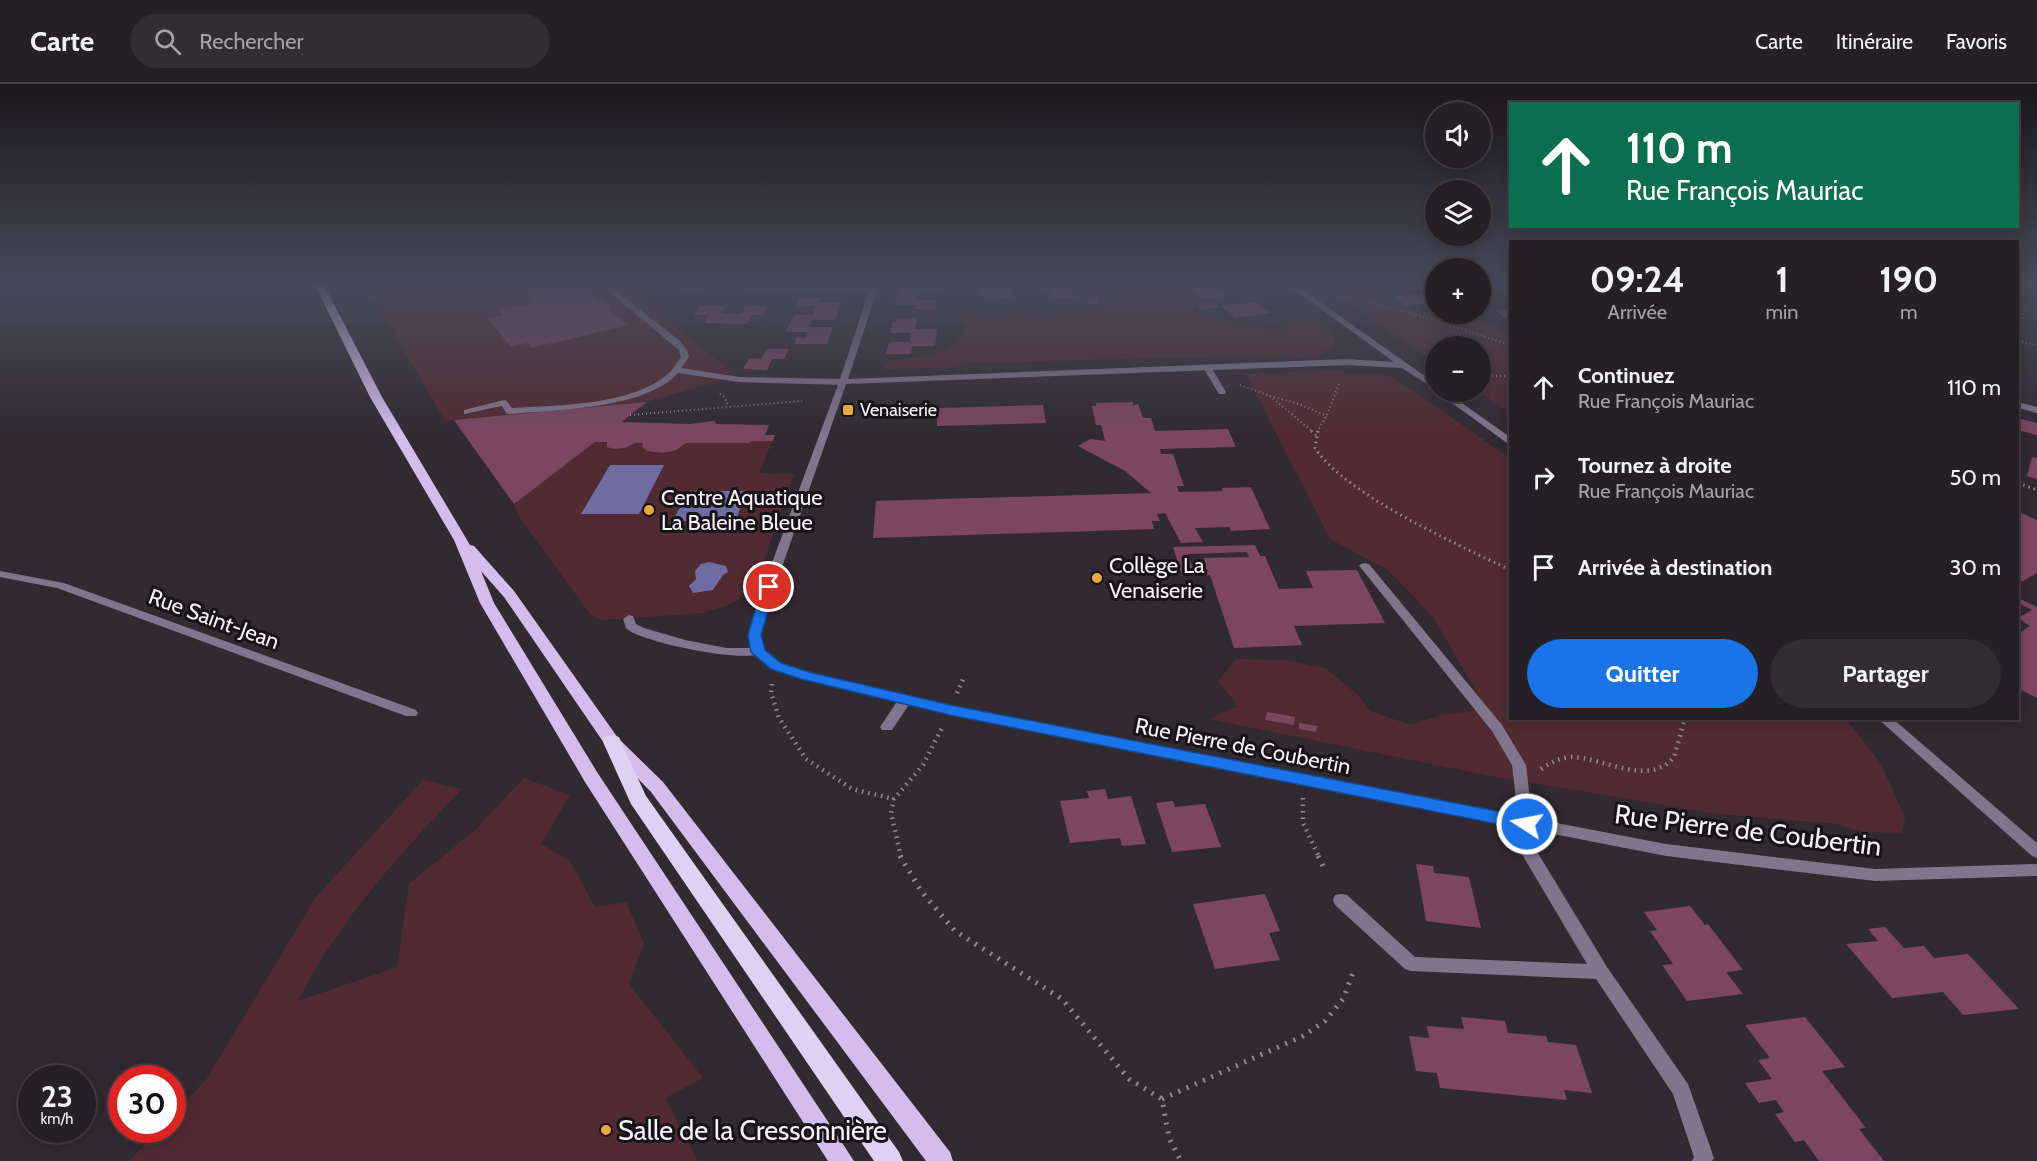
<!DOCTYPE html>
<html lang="fr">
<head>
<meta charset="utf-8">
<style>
  body { margin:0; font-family:Cabin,sans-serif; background:#312d32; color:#f1f3f6; height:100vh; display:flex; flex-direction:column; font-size:22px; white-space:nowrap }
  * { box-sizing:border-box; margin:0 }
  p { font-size:20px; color:#a3a3a7 }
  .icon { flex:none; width:33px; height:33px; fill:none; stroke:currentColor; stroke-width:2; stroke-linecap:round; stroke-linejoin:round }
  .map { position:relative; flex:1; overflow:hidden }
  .details { position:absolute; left:1509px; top:156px; width:510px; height:480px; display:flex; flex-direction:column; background:#252025; border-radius:0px; box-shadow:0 3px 15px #0003,0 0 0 2px #423e42 }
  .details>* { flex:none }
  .top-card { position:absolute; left:1509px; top:18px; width:510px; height:126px; border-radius:0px; box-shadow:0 3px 15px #0003,0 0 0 2px #423e42; background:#0b6e4f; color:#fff; overflow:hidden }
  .tools { position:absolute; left:1425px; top:18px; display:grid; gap:12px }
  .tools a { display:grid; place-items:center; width:66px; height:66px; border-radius:50%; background:#252025; box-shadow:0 3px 15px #0003,0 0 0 2px #423e42; font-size:30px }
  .speed { position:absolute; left:18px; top:981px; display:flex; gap:12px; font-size:30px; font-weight:700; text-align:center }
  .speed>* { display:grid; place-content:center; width:78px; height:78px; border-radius:50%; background:#252025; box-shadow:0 3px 15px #0003,0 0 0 2px #423e42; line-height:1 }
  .speed small { font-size:15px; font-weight:400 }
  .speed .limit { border:9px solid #d22; background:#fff; color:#111 }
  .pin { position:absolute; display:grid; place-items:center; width:51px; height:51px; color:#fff; margin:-26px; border:3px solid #fff; border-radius:50%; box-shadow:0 2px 6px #0007 }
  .me { position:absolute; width:66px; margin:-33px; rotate:281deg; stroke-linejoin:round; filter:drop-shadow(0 0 4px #0008) }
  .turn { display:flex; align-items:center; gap:21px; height:126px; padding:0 18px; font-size:27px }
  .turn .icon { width:78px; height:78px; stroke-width:2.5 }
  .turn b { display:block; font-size:42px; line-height:51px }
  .eta { display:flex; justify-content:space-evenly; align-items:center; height:102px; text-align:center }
  .eta b { font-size:36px; font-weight:700; line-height:42px }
  .button { display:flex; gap:12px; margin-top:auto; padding:12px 18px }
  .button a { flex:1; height:69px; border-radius:36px; background:#1a73e8; color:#fff; font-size:24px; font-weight:700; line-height:69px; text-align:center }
  .button a+a { background:#312d32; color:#f1f3f6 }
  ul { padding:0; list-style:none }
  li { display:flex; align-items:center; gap:18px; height:90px; padding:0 18px }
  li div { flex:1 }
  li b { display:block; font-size:22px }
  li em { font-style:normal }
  header { display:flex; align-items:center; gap:36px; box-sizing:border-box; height:84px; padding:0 30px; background:#252025; border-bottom:2px solid #423e42 }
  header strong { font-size:28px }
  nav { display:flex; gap:33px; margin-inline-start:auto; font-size:21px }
  .search { width:420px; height:54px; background:#312d32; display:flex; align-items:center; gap:15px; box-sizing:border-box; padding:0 21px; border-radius:33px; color:#a3a3a7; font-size:22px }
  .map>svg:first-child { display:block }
</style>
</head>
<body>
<header>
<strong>Carte</strong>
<div class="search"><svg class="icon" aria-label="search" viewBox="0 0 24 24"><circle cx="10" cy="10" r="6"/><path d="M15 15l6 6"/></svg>Rechercher</div>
<nav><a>Carte</a><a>Itinéraire</a><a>Favoris</a></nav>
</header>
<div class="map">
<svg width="2037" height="1077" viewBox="0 0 2037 1077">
  <rect width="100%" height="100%" fill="#312b31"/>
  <g fill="#512b31">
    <path d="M365,201h260l111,91 -89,26 -25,20 68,2 24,-3 2,3 53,1 -4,10h10l-16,38 35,1 -37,106 -6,9 -11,9 -11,7 -27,8 -100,7 -12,-6 -72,-99 -4,-11 -60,-84 -9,1z"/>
    <path d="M1165,201h14l18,15 -3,13c28,12 60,16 91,16l3,-5 26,-4 20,16 1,8c-12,12 -27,13 -43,15l-4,-4 -326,8 -4,5 -76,1 7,-9c25,-3 66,-3 76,-31l-7,-11 2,-8 32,8 26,-10 26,11 24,-8h25l22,-13 31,-5z"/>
    <path d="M1360,210l74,22 26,5 22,-1 28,16v76l-31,-20 1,-46h-44l-1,16 -93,-62 7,-5z"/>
    <path d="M1342,286l4,3 35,1 13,4 116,80v260l336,1 35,45 24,54 -3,15 -40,-1 -25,-8 -120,-10 -231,-39 -278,-56 30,-13 -20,-25 18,-22 47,1 42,8 33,27 12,16 41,14 30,-10 39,-5v-13l-47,-80 -45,-47 -58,-31 -84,-165z"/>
    <path d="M524,694l46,17 -29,49 29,17 25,46 31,-5 18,41 -15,41 74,94 -38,20 33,63h-569l30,-31h13l1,-15 33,-35 110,-183 107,-117 39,9c-58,60 -127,136 -164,212l99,-34 12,-83 66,-54z"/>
  </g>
  <g fill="#6e6ca2">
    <path d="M610,381h54l-25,49h-58z"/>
    <path d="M688,407h59l-12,31 -62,-1z"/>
    <path d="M709,478l17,4 2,6 -5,3 -10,15 -20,3 -4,-7 7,-7 -1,-8 6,-7z"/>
  </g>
  <g fill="#7c4661" fill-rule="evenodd">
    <path d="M538,201l46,3 14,13 5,-1 8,7 -2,1 4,6 16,11 -98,23 -4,-5 -16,4 -24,-29 16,-3 -3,-5 33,-7 -7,-9z"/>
    <path d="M685,201h22l-4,8h-22z"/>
    <path d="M919,201h20l-1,7h-19l-2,8h19l-1,9h-20l1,-4h-21l4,-17h19z"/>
    <path d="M974,201h26l-1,4h11v9l-30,-2 -2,-1 1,-5h-5z"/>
    <path d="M1038,201h26v4h9l1,9h-23v-8h-13z"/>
    <rect x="1103" y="201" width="34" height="3"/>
    <path d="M1200,201h13l13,11 -24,3 -14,-12z"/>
    <path d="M1431,209l5,3v8l-32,1 -10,-10z"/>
    <path d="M1087,213h11l1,7h-11z"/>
    <path d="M800,214h20l-2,4h24l-7,18h-24l-2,7h24l-6,17h-33l3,-7 9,1 2,-6h-22l8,-17h19l3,-9h-20z"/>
    <path d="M1256,218l15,11 -36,5 -14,-12z"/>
    <path d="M1216,219l4,4 -19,3 -5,-4z"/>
    <path d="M699,222h26l-4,8h20l5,-8h21l-4,9h-11l-5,9 -43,-1 5,-8h-15z"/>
    <path d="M1496,226h14v13l-2,-2z"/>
    <path d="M897,234h20l-2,11h22l-2,17h-23l-1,8h-25l3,-12h21l1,-9h-21l3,-11h3z"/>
    <path d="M766,265h23l-5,10h-12l-5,11 -24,-1 6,-11 12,1z"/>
    <path d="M647,318l-26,20 69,2 24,-3 2,3 53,1 -4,10h10l-2,6h-22l-2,2h-63l-10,7 -13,3 -16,-2 -5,-4 1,-4h-8l-10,5 -11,1 -7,-2v-5h-12l-81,62 -60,-84z"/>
    <path d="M1133,318v3l5,-1 5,14h8l4,13 73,-2 8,18 -76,2 1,5h12l11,32h-7l2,6 44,-1 -1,-3 29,-1 19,42 -39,2 -2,-4 -34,1 8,14 -22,1 -16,-30 -8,1 3,7h-8l2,8 -281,9 3,-37 275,-8 -26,-22 -47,-25 12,-7 15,2 -4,-16h-5l-4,-19h4v-3z"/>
    <path d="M1043,321l3,18 -109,3v-18z"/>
    <path d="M2018,334l19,5v12l-19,-5z"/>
    <path d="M2032,373l5,1v21l-10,-3z"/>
    <path d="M2019,428l18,8v53l-19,11z"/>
    <path d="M1255,461l5,11h5l14,33 34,-1 -7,-17 51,-1 28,53 -91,3 8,19 -68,3 -24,-73 -28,1 -9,-29zM1247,468l2,5 -45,1 2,8h-14l-4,-12z"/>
    <path d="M2018,514l19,9v91l-19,-10v-54l12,-8 -12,-8 14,-8 -14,-7z"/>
    <path d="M1267,628l28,5 -1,8 -29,-5z"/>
    <path d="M1299,639l18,3 -1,6 -17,-3z"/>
    <path d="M1105,705l3,10 23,-3 15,48 -24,2 -2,-8 -50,5 -10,-42 29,-3 -2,-7z"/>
    <path d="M1173,717l2,6 30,-3 16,43 -49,5 -16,-49z"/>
    <path d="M1416,780l17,2 1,7 35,4 12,51 -55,-7z"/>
    <path d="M1265,810l15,37 -11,2 11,27 -65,9 -22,-65z"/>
    <path d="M1690,822l15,19 3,-1 35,46 -17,2 17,22 -56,7 -25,-36 11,-1 -23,-33 7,-1 -13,-18z"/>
    <path d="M1885,843l19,21 20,-2 10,12 34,-4 51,55 -56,6 -20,-23 -51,6 -46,-54 32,-3 -10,-12z"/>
    <path d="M1461,933l44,4 3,12 38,3 2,6 28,3 16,48 -28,-3 3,10 -127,-12 -3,-15 -21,-2 -7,-35 20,2 -2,-12 37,3z"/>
    <path d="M1805,933l40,50 -23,4 44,57 -7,1 25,32h-65l-15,-21 -9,2 -20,-28 9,-2 -8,-12 -17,3 -14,-20 27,-4 -14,-19 12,-2 -25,-33z"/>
  </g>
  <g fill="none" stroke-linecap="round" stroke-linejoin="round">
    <g stroke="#908b90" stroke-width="2" stroke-dasharray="1 3" stroke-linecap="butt">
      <path d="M1338,211l86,22 86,28"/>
      <path d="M2018,246l8,-24"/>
      <path d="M2018,257l19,4"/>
      <path d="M1480,292h30"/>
      <path d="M1240,301l30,11 43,36"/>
      <path d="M720,310l5,4 3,9"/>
      <path d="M1274,313l25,7 28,12"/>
      <path d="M630,331l172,-14"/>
      <path d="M1317,348l10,-17 13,-34"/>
    </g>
    <g stroke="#908b90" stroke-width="3" stroke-dasharray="1.5 4" stroke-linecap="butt">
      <path d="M1311,347l5,4"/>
      <path d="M1318,347l-3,17c31,47 142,96 195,122"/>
      <path d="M2018,399l19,7"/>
    </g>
    <g stroke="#908b90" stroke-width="4.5" stroke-dasharray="1.5 5" stroke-linecap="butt">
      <path d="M772,600l-1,9 8,25 27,41 46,30 42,10"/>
      <path d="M957,609l7,-16"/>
      <path d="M1541,685c10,-6 18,-11 30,-12 32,0 78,31 103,0l11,-39"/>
      <path d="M1303,714v25l16,34"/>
      <path d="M901,773l-10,-44 3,-14 29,-34 20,-39"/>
    </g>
    <g stroke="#908b90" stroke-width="5" stroke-dasharray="2 7" stroke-linecap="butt">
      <path d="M900,772l21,35 34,40 107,68 67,80 33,20 7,39 12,23"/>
      <path d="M1318,772l7,14"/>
      <path d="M1162,1015l141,-63 22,-15 18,-22 10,-26"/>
    </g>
    <g fill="#80758c" fill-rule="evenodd">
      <path d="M601,201h8l71,56 7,9 2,7 -8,11 58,9 104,2 4,3 -4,3 -104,-3 -61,-9c-32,36 -123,37 -169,41l-3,-1 -4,-7 -38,8v-4l40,-10 3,1 5,7c46,-3 122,-2 158,-36 4,-4 7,-10 11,-15l-2,-7z"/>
      <path d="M1205,283h6l15,25 -1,2h-6l-15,-25z"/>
      <path d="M1365,479l4,1 133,161 24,40 7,59 -2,4 -5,2 -5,-2 -2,-4 -7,-59 -20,-34 -131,-163 -2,-2 2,-2z"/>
      <path d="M629,531l4,1 3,8 8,4 41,12 42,8h31l6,4c-13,13 -126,-10 -138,-24 -1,-2 -2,-7 -3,-9z"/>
      <path d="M905,612l5,1 2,3 -20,30h-10l-2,-3 20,-30z"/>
    </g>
    <g fill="#80758c" fill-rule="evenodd">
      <path d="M744,201h135l-31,94 499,-20 47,3 -106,-77h8l140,99v6l-34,-22 -55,-3 -501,19 -71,203 -15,48 4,15 16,13 29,9 141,34 716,138 209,25 162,-5v12l-162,5 -209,-25 -133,-26v15l74,122 81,117 26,74 -2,3h-20l2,-4 -21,-63 -77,-115 -185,-8 -6,-2 -70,-64 -2,-5 2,-5 6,-1 6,1 68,62 172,7 -70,-118 1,-19 -568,-113 -149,-35 -29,-10 -18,-14 -6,-20 15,-48 76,-205 30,-91h-122l-4,-2z"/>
      <path d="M1480,201l30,1v4l-30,-2z"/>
      <path d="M1437,308h9l64,45v7l-3,-1z"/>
      <path d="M2018,318l19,5v6l-19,-5z"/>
      <path d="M0,487l64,12 352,127 2,3 -2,3h-10l-349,-128 -57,-11z"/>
      <path d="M1877,634h15l145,125v15l-5,-2z"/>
    </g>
    <path fill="#d4bded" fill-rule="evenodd" d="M315,201h9l58,112 88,148 4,1 40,45 104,147 45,44 287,370 3,9h-27l-275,-369 -45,-46 -102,-149 -23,-26 13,32 103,169 257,389h-26l-243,-379 -105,-179 -26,-63 -84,-143z"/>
    <path fill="#e0d0f3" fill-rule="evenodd" d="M612,651l7,2 2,5 25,54 253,356 4,9h-29l-243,-357 -28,-62 2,-5z"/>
  </g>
  <linearGradient id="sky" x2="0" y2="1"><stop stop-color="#1b181b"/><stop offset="0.57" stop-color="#484a5a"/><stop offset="1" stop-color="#484a5a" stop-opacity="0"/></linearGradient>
  <rect width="2037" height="352" fill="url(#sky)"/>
  <path fill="#1a73e8" stroke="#114b97" stroke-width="1.5" d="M769,499l6,4 -14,48 4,15 16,13 28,9 141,33 577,112 6,2 2,5 -2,4 -6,2 -577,-115 -149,-36 -30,-10 -20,-17 -3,-17 14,-48z"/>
  <g fill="#eda83b" stroke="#171417" stroke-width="2">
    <rect x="842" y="320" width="12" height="12" rx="3"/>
    <circle cx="649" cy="426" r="6"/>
    <circle cx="1097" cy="494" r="6"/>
    <circle cx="606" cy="1046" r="6"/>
  </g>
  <g text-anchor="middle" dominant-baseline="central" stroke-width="6" stroke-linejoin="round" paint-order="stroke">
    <g font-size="18" fill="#f7f3f7" stroke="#171417" text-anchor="start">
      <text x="860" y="326">Venaiserie</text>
    </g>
    <g font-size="22" fill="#f7f3f7" stroke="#171417" text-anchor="start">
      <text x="661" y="413">Centre Aquatique<tspan x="661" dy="25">La Baleine Bleue</tspan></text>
      <text x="1109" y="481">Collège La<tspan x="1109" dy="25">Venaiserie</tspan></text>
    </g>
    <g font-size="22" fill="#f7f3f7" stroke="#171417">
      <text transform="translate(214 535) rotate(20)">Rue Saint-Jean</text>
      <text transform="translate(1243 662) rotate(11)">Rue Pierre de Coubertin</text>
    </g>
    <g font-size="27" fill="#f7f3f7" stroke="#171417">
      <text transform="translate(1748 746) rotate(7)">Rue Pierre de Coubertin</text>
    </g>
    <g font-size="27" fill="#f7f3f7" stroke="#171417" text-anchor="start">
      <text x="618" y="1046">Salle de la Cressonnière</text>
    </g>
  </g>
</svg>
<div class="tools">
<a><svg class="icon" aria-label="sound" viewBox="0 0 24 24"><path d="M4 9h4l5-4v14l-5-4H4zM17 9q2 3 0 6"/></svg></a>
<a><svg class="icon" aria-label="layers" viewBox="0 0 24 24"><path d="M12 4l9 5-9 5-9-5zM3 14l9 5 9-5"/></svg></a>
<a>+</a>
<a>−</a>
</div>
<div class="speed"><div>23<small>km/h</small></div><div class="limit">30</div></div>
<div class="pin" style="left:769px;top:503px;background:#d93025"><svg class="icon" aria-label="arrive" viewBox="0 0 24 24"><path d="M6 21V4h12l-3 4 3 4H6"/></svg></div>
<svg class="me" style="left:1527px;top:740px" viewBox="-20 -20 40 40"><circle r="17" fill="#1a73e8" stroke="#fff" stroke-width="3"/><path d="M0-11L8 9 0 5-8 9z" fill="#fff"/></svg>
<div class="top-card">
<div class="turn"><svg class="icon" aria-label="ahead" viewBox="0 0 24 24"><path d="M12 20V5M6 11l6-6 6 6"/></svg><div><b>110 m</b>Rue François Mauriac</div></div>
</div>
<section class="details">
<div class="eta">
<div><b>09:24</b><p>Arrivée</p></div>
<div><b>1</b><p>min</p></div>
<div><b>190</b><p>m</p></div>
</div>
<ul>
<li><svg class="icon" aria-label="ahead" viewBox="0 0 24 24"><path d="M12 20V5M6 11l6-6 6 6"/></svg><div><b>Continuez</b><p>Rue François Mauriac</p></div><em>110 m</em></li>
<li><svg class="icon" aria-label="right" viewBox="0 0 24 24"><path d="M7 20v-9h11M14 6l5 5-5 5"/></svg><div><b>Tournez à droite</b><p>Rue François Mauriac</p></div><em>50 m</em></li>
<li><svg class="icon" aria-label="arrive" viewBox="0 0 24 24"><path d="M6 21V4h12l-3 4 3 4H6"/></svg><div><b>Arrivée à destination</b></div><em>30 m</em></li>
</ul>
<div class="button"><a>Quitter</a><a>Partager</a></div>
</section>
</div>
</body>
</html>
